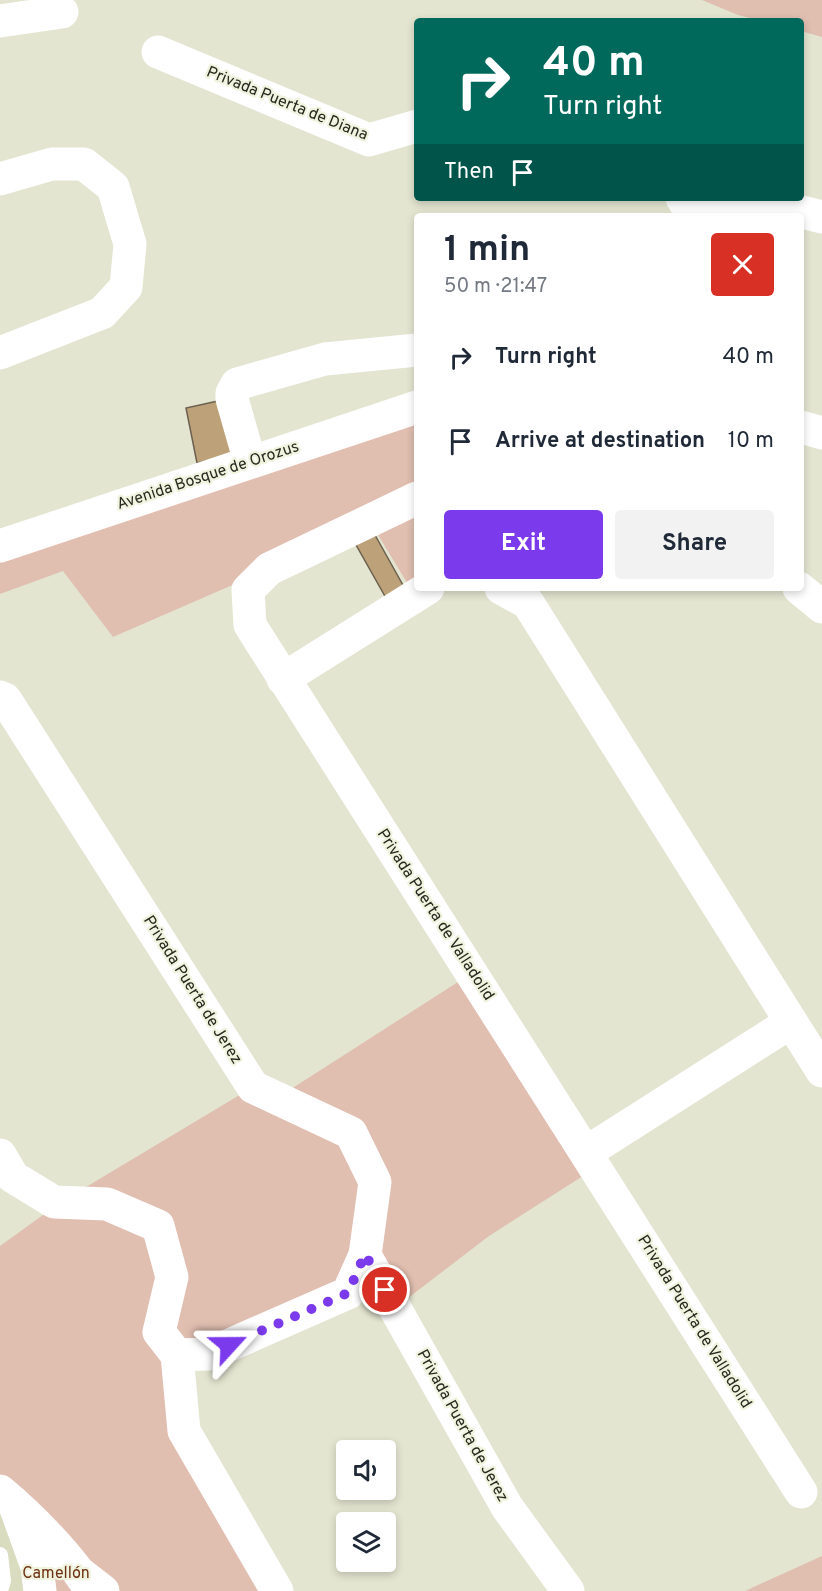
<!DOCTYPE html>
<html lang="en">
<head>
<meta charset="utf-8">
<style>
  body { margin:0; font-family:Overpass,sans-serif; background:#f2f2f3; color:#1f2937; height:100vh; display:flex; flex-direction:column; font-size:22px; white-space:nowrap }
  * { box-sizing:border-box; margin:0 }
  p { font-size:20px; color:#747a83 }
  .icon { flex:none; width:33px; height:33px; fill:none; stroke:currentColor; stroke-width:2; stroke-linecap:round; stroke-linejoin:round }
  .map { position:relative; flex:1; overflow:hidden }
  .panel { position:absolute; left:414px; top:213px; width:390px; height:378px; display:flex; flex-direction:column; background:#fff; border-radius:6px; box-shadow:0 3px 9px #0003 }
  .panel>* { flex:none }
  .top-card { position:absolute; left:414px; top:18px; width:390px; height:183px; border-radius:6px; box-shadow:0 3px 9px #0003; background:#00695c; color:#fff; overflow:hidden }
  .tools { position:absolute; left:336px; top:1440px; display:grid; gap:12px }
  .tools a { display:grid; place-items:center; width:60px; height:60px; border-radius:6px; background:#fff; box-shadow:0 3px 9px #0003; font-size:30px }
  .pin { position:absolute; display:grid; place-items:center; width:51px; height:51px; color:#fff; margin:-26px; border:3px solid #fff; border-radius:50%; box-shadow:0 2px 6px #0007 }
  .me { position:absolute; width:66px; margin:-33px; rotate:66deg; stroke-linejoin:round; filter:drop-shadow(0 0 4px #0008) }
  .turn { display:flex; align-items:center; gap:21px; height:126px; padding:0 30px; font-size:27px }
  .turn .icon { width:78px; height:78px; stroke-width:2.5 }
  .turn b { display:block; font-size:42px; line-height:51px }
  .then { display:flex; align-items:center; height:57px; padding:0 30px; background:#0003; gap:12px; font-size:22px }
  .round { display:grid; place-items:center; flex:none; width:63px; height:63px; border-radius:6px; background:#f2f2f3 }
  .summary { display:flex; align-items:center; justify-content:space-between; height:102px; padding:0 30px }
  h1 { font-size:36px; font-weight:700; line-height:45px }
  .primary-button { display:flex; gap:12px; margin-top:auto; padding:12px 30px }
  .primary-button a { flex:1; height:69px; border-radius:6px; background:#7c3aed; color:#fff; font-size:24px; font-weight:700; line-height:69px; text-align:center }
  .primary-button a+a { background:#f2f2f3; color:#1f2937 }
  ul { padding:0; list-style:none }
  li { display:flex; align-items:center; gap:18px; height:84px; padding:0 30px }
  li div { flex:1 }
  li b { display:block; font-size:22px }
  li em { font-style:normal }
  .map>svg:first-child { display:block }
</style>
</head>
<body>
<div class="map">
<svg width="822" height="1591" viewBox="0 0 822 1591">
  <rect width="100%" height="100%" fill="#e3e5d0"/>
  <path fill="#d9dcbf" d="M0,1491l40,100h-40z"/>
  <g fill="#e0beb0">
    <path d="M702,0h120v37l-21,-6v-10h-39l-24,-6z"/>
    <path d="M417,407v181l-2,8 -46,-76 -100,49 -156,68 -50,-66 -63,23v-40z"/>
    <path d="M472,973l125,194 -108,69 -94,72 -29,-53 -18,38 -171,62 7,76 93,160h-237l-40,-100v-245l61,-44 192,-115 24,11z"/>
    <path d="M822,1556v35h-77z"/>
  </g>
  <g fill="#bda178" stroke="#6c6150" stroke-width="1.5">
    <path d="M227,399l11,55 -41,9 -11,-55z"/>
    <path d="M370,526l34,61 -18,11 -35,-62z"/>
  </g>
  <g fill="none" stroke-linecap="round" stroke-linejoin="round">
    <path stroke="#fff" stroke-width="16" d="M0,1555l3,26 -3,9"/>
    <g stroke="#fff" stroke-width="33">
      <path d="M0,21l62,-9"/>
      <path d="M158,52l211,88 48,-14"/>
      <path d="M0,179l52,-15h32l29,23 17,57 -4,43 -24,26 -102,40"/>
      <path d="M682,198l11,18"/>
      <path d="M704,216l25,-15 33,1 60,15"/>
      <path d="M250,462l-18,-63v-6l5,-9 88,-25 92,-9"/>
      <path d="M417,498l-148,71 -21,21 2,35 551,867"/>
      <path d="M501,588l27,15 294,468"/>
      <path d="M799,588l23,19"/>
      <path d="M283,679l145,-91"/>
      <path d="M0,697l5,2 248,388 98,46 24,49 -10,73 -17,38 -139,61 -32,1"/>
      <path d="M587,1152l204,-130"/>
      <path d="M0,1155l13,22 41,25 53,2 51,22 14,51 -13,55 18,23 7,76 93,160"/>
      <path d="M365,1255l142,252 61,84"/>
    </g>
    <g stroke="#fff" stroke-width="33">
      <path d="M801,427l21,6"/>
      <path d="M0,546l417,-139"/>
      <path d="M0,1491c30,25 71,66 91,100"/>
    </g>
    <g stroke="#fff" stroke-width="33">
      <path d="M14,1503l23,64 3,24"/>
      <path d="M81,1574l22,17"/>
    </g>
  </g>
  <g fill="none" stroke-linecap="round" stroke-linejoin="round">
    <path stroke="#7c3aed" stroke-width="10" stroke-dasharray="0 18" d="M229,1345l119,-52 17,-39 20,36"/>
  </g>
  <g text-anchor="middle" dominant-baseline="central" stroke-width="4.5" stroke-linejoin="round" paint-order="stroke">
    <g font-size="16" fill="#272820" stroke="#f0f3dd">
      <text transform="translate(287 104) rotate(22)">Privada Puerta de Diana</text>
      <text transform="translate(208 476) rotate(-18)">Avenida Bosque de Orozus</text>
      <text transform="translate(435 915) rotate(57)">Privada Puerta de Valladolid</text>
      <text transform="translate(192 990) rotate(58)">Privada Puerta de Jerez</text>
      <text transform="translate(694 1322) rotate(58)">Privada Puerta de Valladolid</text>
      <text transform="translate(462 1426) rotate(61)">Privada Puerta de Jerez</text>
    </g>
    <g font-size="16" fill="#6c2f13" stroke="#f0f3dd">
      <text x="56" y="1574">Camellón</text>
    </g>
  </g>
</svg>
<div class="tools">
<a><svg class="icon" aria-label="sound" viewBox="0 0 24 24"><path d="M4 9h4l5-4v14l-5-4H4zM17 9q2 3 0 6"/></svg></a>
<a><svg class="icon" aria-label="layers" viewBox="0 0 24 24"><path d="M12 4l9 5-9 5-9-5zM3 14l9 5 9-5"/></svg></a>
</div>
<div class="pin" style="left:385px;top:1290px;background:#d93025"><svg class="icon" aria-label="arrive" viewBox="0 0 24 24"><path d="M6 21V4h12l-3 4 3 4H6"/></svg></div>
<svg class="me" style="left:229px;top:1345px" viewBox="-20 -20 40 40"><path d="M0-17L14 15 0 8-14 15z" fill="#7c3aed" stroke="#fff" stroke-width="4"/></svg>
<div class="top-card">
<div class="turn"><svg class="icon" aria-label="right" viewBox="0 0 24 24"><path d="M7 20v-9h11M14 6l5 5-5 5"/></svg><div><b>40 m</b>Turn right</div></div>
<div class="then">Then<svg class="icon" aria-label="arrive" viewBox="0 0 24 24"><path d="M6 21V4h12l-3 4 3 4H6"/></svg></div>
</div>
<section class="panel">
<div class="summary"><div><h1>1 min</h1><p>50 m · 21:47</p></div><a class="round" style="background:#d93025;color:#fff"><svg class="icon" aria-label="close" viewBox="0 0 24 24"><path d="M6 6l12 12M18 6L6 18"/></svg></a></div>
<ul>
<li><svg class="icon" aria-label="right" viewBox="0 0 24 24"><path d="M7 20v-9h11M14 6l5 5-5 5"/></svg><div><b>Turn right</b></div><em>40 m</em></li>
<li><svg class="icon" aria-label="arrive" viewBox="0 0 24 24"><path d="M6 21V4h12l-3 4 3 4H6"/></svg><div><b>Arrive at destination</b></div><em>10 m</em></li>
</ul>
<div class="primary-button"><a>Exit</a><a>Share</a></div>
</section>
</div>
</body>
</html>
